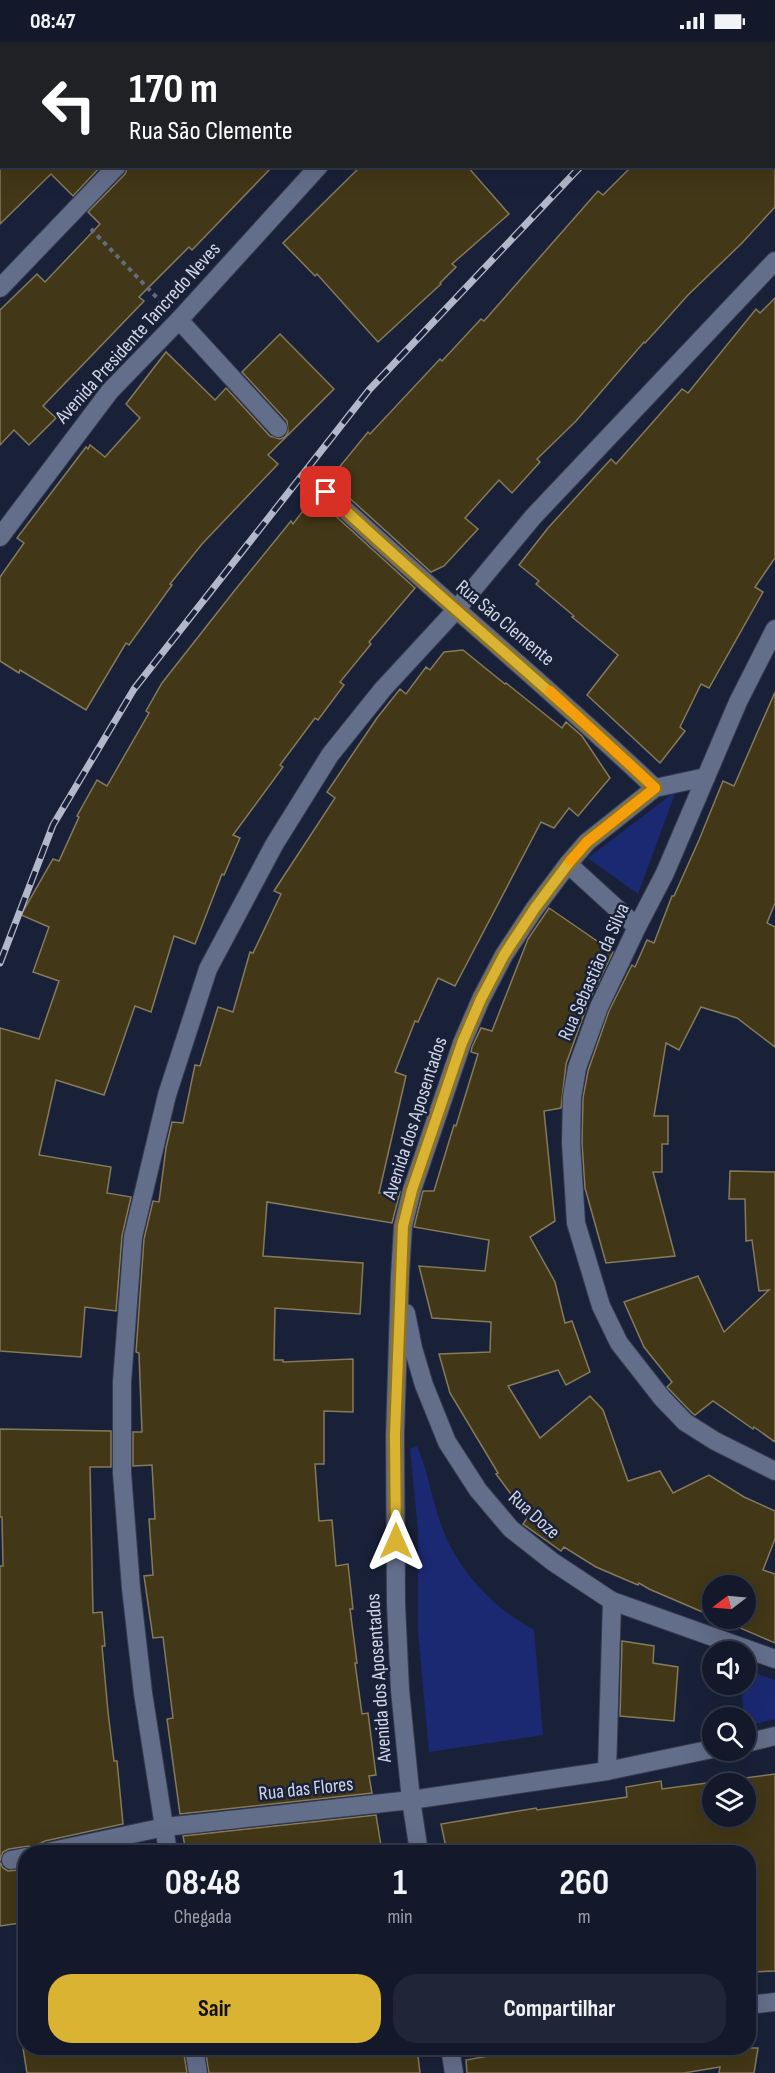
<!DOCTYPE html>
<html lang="pt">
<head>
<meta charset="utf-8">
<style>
  body { margin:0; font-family:"Sofia Sans Condensed",sans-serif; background:#202637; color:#f1f3f6; height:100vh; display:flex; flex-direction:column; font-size:22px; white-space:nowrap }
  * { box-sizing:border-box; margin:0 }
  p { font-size:20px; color:#9da0a9 }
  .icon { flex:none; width:33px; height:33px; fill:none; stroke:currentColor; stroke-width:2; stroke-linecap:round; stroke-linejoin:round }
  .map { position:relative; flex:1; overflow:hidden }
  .drawer { position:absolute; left:18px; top:1803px; width:738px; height:210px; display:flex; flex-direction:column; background:#13192b; border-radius:24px; box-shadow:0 6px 24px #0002,0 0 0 2px #323847 }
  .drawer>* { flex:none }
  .guide { position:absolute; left:0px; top:0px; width:776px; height:126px; box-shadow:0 6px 24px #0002,0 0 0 2px #323847; background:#202124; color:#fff; overflow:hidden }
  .needle { width:39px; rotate:254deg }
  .fabs { position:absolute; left:702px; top:1533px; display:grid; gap:12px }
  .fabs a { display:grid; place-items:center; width:54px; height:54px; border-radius:50%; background:#13192b; box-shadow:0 6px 24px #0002,0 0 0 2px #323847; font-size:30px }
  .pin { position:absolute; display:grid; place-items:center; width:51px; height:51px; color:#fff; margin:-26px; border-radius:12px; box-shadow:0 3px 9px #0006 }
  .me { position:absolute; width:66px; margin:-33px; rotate:0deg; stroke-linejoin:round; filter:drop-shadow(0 0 4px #0008) }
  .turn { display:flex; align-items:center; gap:21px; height:126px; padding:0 30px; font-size:27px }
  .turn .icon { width:78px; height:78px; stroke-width:2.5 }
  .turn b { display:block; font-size:42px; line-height:51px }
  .eta { display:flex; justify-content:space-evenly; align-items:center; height:102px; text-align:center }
  .eta b { font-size:36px; font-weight:700; line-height:42px }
  .action { display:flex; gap:12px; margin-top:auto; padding:12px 30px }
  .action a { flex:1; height:69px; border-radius:24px; background:#dab333; color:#111; font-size:24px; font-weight:700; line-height:69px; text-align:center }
  .action a+a { background:#202637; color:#f1f3f6 }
  .status { display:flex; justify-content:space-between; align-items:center; height:42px; padding:0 30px; background:#13192b; direction:ltr }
  .status svg { height:16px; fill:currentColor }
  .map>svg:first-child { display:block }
</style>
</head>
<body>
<div class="status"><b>08:47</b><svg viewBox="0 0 49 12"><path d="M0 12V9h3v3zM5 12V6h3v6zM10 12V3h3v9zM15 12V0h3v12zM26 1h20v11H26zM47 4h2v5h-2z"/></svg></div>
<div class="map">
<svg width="775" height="2031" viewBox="0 0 775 2031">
  <rect width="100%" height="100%" fill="#192139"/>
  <g fill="#1b2972">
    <path d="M676,749l-38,103 -50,-36z"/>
    <path d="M417,1404c11,25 15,53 24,79 17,46 51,82 93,105l9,105 -114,17 -11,-120v-102l-8,-81z"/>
    <path d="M746,1628l29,10v39l-29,7 -6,-41 6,-1z"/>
  </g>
  <g fill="#423716" stroke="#857a5b" stroke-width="1.5" fill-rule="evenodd">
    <path d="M0,124h101l-28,30 -22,-22 -51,50z"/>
    <path d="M128,124h145l-81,84 -3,-3 -50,50 5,4 -101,105 13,12 -27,27 -15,-15 -14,15v-135l37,-36 8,8 55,-58 -12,-12 37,-38z"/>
    <path d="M361,124h106l42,48 -57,50 4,3 -16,16 1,1 -63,58 -61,-68 -2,2 -32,-33z"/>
    <path d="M632,124h143v41l-33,36 -54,52 -33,37 -10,11 -1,-1 -68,79 -39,38 3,3 -28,31 -13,-13 -34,38 13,11 -34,37 -13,6 -97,-88 -6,-3 40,-49 2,2 70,-75 2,2 39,-42 3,2 114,-130 5,4z"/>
    <path d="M775,256v260l-20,29 8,5 -54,96 -8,-4 -21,43 5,4 -25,32 -73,-68 31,-40 -46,-38 2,-1 -38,-32 3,-3 -20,-16 29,-37 63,-69 5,5 66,-75 6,4 68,-84 4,4z"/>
    <path d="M280,292l54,55 -66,66 10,9 -76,80 -32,40 2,1 -43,60 -3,-2 -40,67 -66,-40 -1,3 -19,-12v-84l24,-34 -7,-5 69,-91 2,2 2,-4 15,12 35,-39 -14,-14 40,-52 49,48 11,-12 44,48 10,3 5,-2 3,-5 -1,-11 -45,-49z"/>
    <path d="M315,453l3,5 97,88 -46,54 2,2 -31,38 4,3 -26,35 -3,-2 -35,47 3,2 -50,68 7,3 -16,37 -2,-1 -27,70 -21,-8 -23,76 -16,-6 -31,89 -48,-15 -17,75 72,12 -4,26 24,4 -9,39 -6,75 -31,-4 -4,50 -81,-6v-323l39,11 20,-58 -26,-9 16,-45 -28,-12 32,-56 6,2 20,-44 -2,-1 20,-36 10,6 42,-73 -3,-2 16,-28 73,-93 56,-69 2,3z"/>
    <path d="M463,608l42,34 1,-1 56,45 4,-6 16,14 28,42 -32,38 -9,-8 -15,20 -13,-6 -86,164 -17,-8 -20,44 -3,-1 -20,51 11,4 -27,117 21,-1 -8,31 -125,-21 -4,54 100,7 -3,51 -85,-6 -1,52h9v2l70,-3v53l-29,-1v53h-9l4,57 13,-1 4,46 12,-2 5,45h-3l7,54h-2l7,51 6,-1 8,62 -7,1 3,17 -192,21 -13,-95 6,-1 -10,-81 -10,1 -9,-62 9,-1 -4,-56h6l-3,-54 -19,1v-34h9l-3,-79 -3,-1 8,-113 9,-38 6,1 7,-54 6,-26 11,1 12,-58 5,1 18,-59 15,5 17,-60 3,1 28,-59 -7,-3 61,-93 -8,-6 50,-74 23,-29 6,5 20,-27 4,3 14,-18z"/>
    <path d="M775,650v211l-8,20 8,4v120l-38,-29 -36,-11 -22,43 -13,-7 -12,73h14v28h-6v28h-9l22,84 -69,7 -21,-75 -3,-45 1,-45 5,-27 21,-60 23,-46 3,2 12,-27 7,3 18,-47h2l25,-56 24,-59 11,5z"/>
    <path d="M549,866l64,44 -25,51 -22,61 -5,44 -17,3 11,110 -25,16 25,45 10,41 7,-2 18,51 -24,13 -8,-15 -50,16 32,52 50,-42 13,14 25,71 32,-10 13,22 36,-18 35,22 31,14v28l-12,31 12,4v69l-58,-25h29v-32h-34v30l-63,-27 -10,-6 -1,2 -42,-18 -32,-20 -3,4 -38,-27 5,-7 -32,-43 2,-1 -48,-80 -11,-39 51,-2 1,-30 -59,-4 -13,-52 66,5 4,-31 -75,-13 9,-36h11l20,-66 2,1 22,-72 -7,-2 1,-5 9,-19 11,3 36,-92z"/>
    <path d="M730,1129l45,1v270l-21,-15 -1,2 -40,-28 -18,14 -3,-2 -25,-26 5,-5 -28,-35 -20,-45 74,-26 26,56 45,-42 -10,1 -7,-51 -6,1 -1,-42h-16z"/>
    <path d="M0,1387l111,2v36h-21l3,146 9,-1 3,34h-3l6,66 6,49h3l6,63 -78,17 -6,3 -3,8 -7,-6 -20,3 -6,3 -3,9v-295h3l-1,-49h-2z"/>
    <path d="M622,1599l32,5 -1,17 25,4 -4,54 -54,-5z"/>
    <path d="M775,1732v197l-27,1v-120h-301l-6,-28 95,-16 1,2 90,-13 -1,-10 35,-6 1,8zM712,1742h34v32h-34z"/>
    <path d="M376,1773l6,37h-196l-3,-16z"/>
    <path d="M0,1820l3,6 5,3 18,-2v53l-26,4z"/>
    <path d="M23,2006h160l4,25h-160z"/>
    <path d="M205,2006h212l3,25h-211z"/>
    <path d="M532,2006h226l-4,25h-35l1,-6 -36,6h-217l-1,-13z"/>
  </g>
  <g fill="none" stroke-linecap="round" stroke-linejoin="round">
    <defs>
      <g id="minor">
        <path d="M233,2l2,-2"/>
        <path d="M437,2l2,-2"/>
        <path d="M0,246l117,-122"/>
        <path d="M179,278l99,108"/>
        <path d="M326,450c108,101 222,194 329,296"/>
        <path d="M0,495l110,-146 69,-71 140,-154"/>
        <path d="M775,587l-37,73 -73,171 -28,54 -38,80 -22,61 -5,29 -1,46 5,80 25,83 18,37 43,55 23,24 30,19 60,30"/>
        <path d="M568,822l69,63"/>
        <path d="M406,1271l7,35 11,37 23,57 31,48 33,39 42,33 59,39 163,58"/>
        <path d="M746,1701l29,-7"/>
        <path d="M607,1729l5,-170"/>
        <path d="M47,1810l118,-25 246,-27 196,-29 105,-22"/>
        <path d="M168,1810l-25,-159 -12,-105 -9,-115v-91l11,-145 34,-142 41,-126 66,-124 56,-90 53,-66 72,-78 78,-94 242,-256"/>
        <path d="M419,1810l-8,-52 -11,-110 -4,-86 -1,-169 5,-159 3,-50 9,-36 50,-147 19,-44 23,-44 31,-47 33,-44 19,-22 68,-54 51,-11"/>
        <path d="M11,1818l15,-3"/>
        <path d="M748,1963l27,-3"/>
        <path d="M194,2006l4,25"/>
        <path d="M450,2006l4,25"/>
      </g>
    </defs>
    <use href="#minor" stroke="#363b4f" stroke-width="20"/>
    <path stroke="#646b80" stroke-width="4" stroke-dasharray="4.5 4.5" stroke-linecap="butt" d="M91,187l70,73"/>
    <use href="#minor" stroke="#636e8b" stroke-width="18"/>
    <defs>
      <g id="rail">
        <path d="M697,2l1,-2"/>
        <path d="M0,921l53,-138 81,-136 235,-299 212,-224"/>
      </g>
    </defs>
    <use href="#rail" stroke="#b2b8c9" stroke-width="7"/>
    <use href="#rail" stroke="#192139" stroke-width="4.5" stroke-dasharray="14" stroke-linecap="butt"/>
  </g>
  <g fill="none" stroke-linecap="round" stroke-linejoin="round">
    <defs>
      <path id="route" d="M326,450c107,102 222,194 329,296l-68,54 -19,22 -33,44 -31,47 -23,44 -19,44 -17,50 -33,97 -9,36 -8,209 1,106"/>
    </defs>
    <use href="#route" stroke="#8e7421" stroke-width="15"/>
    <use href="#route" stroke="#dab333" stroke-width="10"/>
    <path stroke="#f59e0b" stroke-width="10" d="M550,649l105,97 -68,54 -17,19"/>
  </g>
  <g text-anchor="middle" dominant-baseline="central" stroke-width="5" stroke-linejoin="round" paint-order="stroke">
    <g font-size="20" fill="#d1d7e7" stroke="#192139">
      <text transform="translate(138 291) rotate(-48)">Avenida Presidente Tancredo Neves</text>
      <text transform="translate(505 581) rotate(40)">Rua São Clemente</text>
      <text transform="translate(594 930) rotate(-66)">Rua Sebastião da Silva</text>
      <text transform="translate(415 1076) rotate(-72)">Avenida dos Aposentados</text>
      <text transform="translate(534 1473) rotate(42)">Rua Doze</text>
      <text transform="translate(379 1636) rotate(-94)">Avenida dos Aposentados</text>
      <text transform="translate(306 1747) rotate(-6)">Rua das Flores</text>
    </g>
  </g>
</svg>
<div class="fabs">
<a><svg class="needle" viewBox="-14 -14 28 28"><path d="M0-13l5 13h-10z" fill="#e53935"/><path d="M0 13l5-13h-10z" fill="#9da0a9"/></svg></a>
<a><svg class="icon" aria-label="sound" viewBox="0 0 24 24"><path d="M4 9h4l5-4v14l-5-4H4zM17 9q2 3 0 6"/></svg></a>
<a><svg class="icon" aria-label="search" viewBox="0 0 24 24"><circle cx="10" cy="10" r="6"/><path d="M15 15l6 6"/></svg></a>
<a><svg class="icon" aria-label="layers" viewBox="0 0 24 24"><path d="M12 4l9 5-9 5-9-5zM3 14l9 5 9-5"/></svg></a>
</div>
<div class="pin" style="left:326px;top:450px;background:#d93025"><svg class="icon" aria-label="arrive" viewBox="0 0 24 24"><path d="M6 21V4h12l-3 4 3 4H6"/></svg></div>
<svg class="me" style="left:396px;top:1499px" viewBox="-20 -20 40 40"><path d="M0-17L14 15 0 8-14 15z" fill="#dab333" stroke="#fff" stroke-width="4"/></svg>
<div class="guide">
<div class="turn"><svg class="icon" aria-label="left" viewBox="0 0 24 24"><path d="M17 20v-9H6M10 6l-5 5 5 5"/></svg><div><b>170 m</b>Rua São Clemente</div></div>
</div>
<section class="drawer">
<div class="eta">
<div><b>08:48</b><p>Chegada</p></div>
<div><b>1</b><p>min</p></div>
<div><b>260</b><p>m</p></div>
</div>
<div class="action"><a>Sair</a><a>Compartilhar</a></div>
</section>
</div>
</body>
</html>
